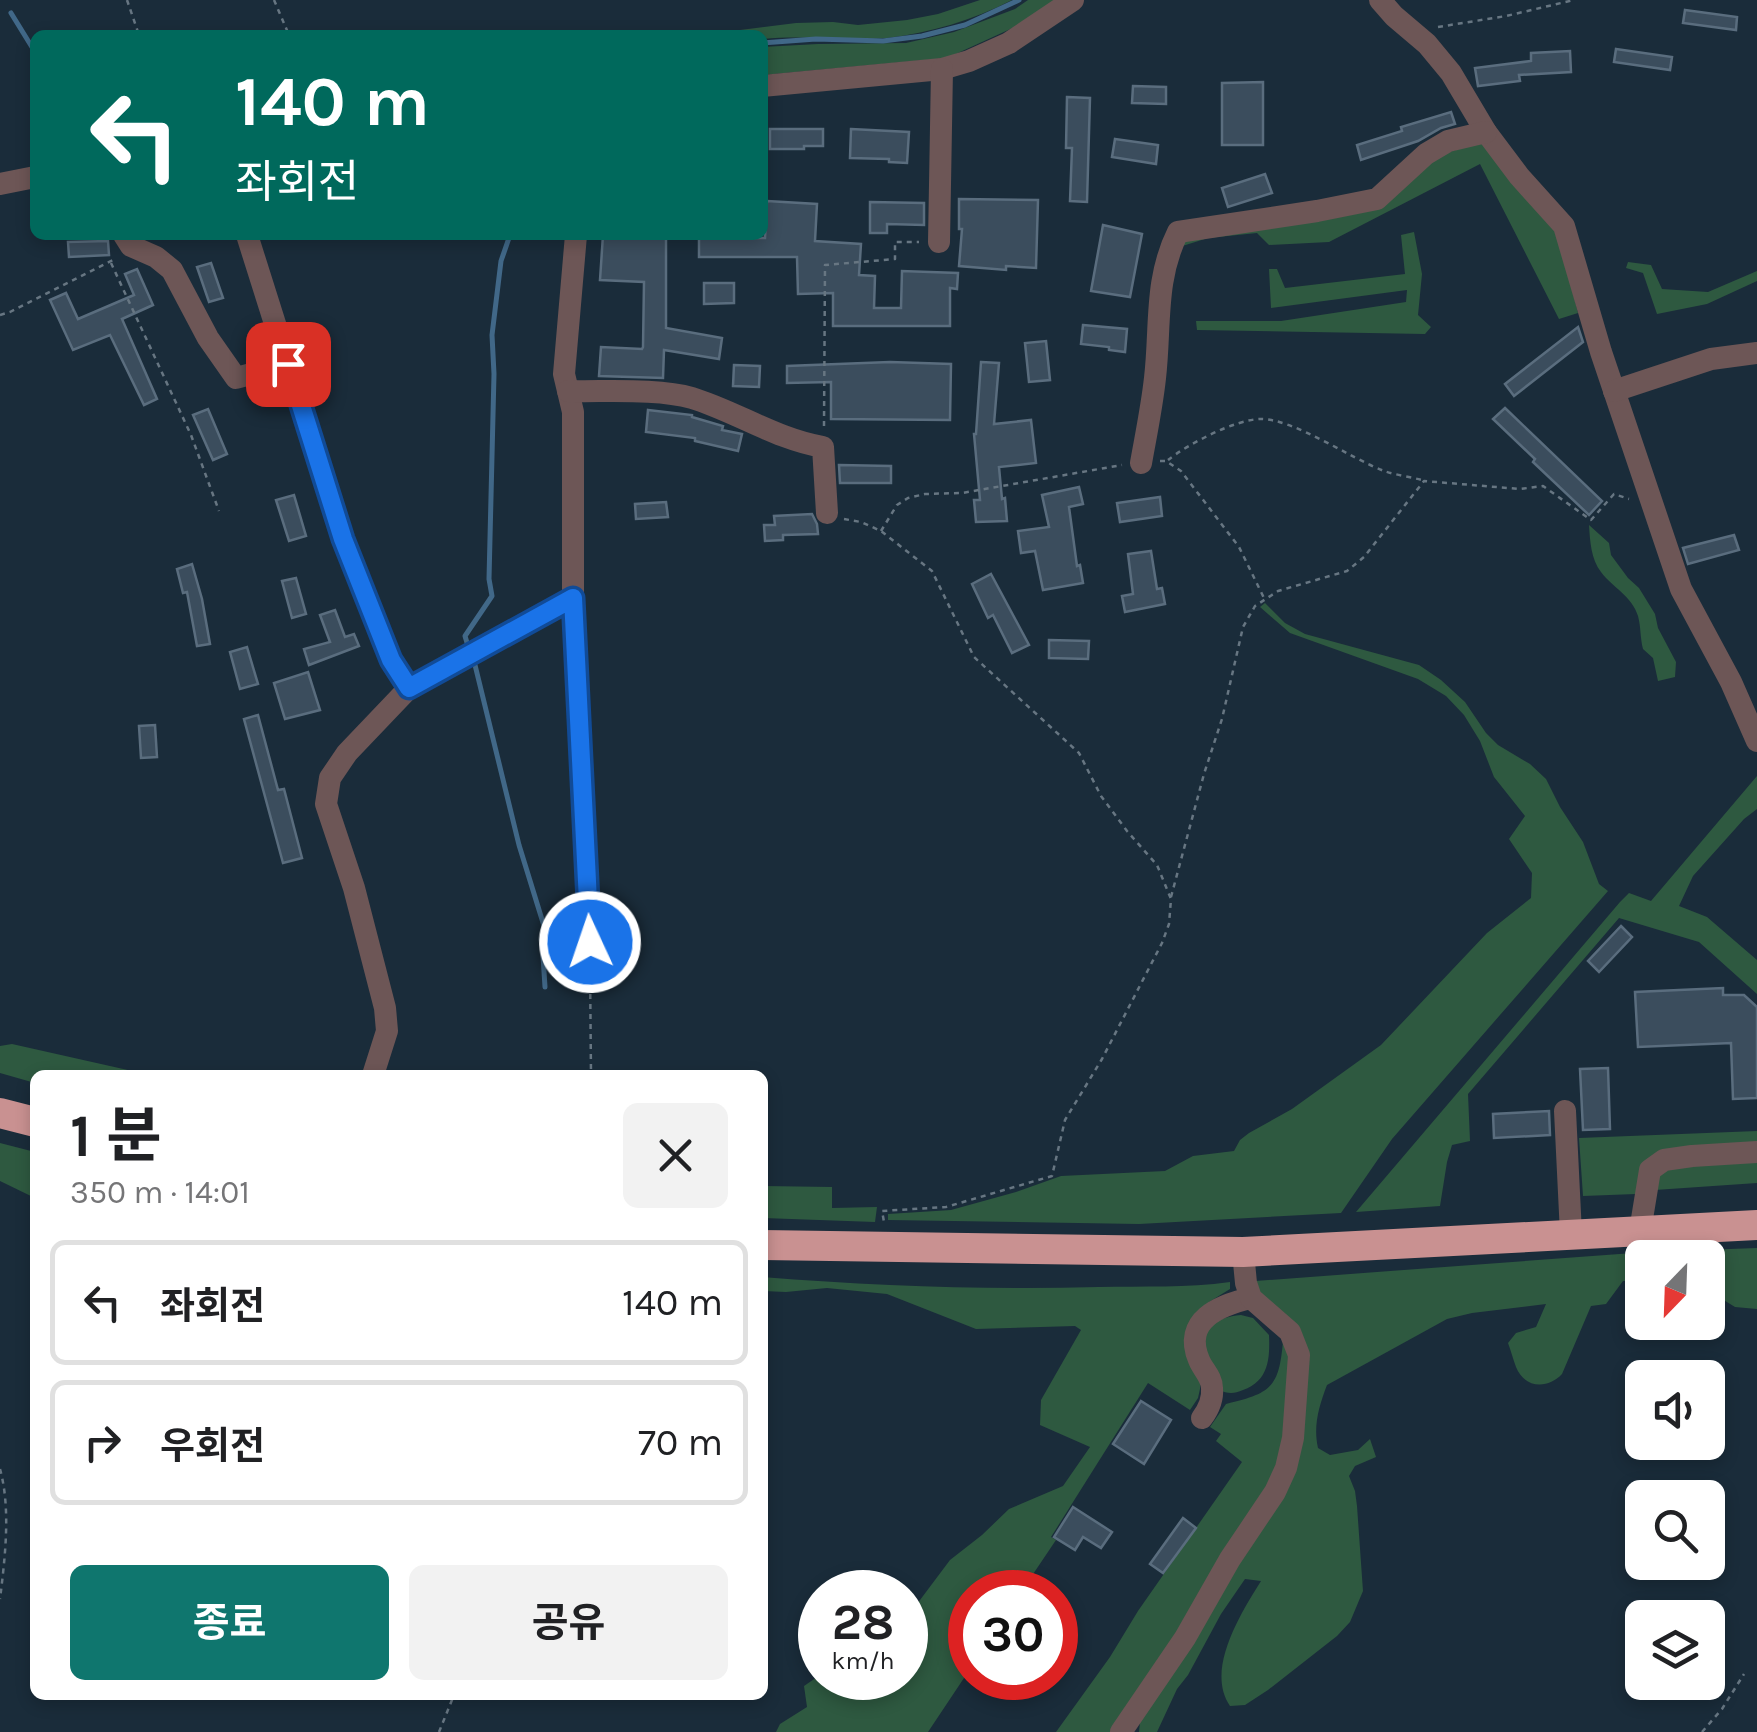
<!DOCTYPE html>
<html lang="ko">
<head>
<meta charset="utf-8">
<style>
  body { margin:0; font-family:Karla,"Noto Sans KR",sans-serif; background:#f2f2f2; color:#202124; height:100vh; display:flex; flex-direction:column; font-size:38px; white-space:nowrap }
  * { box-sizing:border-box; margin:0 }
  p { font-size:32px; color:#757577 }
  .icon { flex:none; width:55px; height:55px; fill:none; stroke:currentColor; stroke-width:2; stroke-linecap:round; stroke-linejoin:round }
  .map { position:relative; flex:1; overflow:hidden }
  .details { position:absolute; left:30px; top:1070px; width:738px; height:630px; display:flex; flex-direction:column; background:#fff; border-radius:15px; box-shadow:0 5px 15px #0003 }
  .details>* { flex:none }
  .top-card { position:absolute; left:30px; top:30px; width:738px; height:210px; border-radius:15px; box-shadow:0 5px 15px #0003; background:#00695c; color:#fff; overflow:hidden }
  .needle { width:65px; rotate:203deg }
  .controls { position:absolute; left:1625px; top:1240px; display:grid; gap:20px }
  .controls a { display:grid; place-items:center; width:100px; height:100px; border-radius:15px; background:#fff; box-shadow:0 5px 15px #0003; font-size:50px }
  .speed { position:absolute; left:798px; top:1570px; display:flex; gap:20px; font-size:50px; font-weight:700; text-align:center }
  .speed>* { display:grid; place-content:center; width:130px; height:130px; border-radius:50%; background:#fff; box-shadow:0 5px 15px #0003; line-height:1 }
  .speed small { font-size:25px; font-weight:400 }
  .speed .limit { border:15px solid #d22; background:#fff; color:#111 }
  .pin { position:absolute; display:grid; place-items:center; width:85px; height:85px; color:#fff; margin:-42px; border-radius:20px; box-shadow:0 5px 15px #0006 }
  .me { position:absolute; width:110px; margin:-55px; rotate:357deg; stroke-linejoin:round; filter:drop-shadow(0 0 8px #0008) }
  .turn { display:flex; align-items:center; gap:35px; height:210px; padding:0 40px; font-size:45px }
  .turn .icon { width:130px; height:130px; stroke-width:2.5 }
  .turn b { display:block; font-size:70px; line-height:85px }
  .round { display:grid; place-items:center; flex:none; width:105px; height:105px; border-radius:15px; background:#f2f2f2 }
  .headline { display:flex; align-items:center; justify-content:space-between; height:170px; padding:0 40px }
  h1 { font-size:60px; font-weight:700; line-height:75px }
  .cta { display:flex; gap:20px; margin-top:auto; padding:20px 40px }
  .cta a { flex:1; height:115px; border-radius:15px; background:#0f766e; color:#fff; font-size:40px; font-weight:700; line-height:115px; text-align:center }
  .cta a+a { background:#f2f2f2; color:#202124 }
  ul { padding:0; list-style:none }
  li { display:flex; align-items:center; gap:30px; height:125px; margin:0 20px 15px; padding:0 20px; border:5px solid #e0e0e0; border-radius:15px }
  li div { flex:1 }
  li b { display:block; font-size:38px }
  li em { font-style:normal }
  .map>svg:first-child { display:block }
</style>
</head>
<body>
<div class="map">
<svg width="1757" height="1732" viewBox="0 0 1757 1732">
  <rect width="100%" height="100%" fill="#1a2c3a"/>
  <g fill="#2e5940">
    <path d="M980,0h32c-39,20 -82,33 -125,38 -41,3 -83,-3 -124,1l-1,-4h-62l96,-12 37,-1 25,3 49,-5 31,-6z"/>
    <path d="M1028,0h31l-40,25 -72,33 -184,17 -1,-28 56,-3 88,-1 48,-11 61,-23z"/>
    <path d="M1484,142l73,86 21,85 -19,6 -79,-155 -151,78 -60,3 -12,-12 -49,5 -32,10 10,-12 191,-33 51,-45z"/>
    <path d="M1414,232l8,42 -4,41 13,12 -6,7 -228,-4 -1,-9h85l125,-19 1,-12 -136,18 -2,-39h8l8,19 120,-14 -4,-39z"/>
    <path d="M1628,262l23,3 11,24 46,3 49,-21v10l-50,23 -50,10 -14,-41 -17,-5z"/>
    <path d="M1589,525l20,18 2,12 17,23 11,10 16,26 3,14 18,34 -1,15 -17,4 -5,-23 -10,-9c-3,-11 -2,-22 -5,-33 -6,-20 -25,-28 -37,-44 -10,-13 -11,-31 -12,-47z"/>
    <path d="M1265,603l20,20 20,11 114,31 22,15 24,22 21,31 12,12 32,19 16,15 14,28 23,35 16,42 9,7 -216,248 -51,74 -202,11 -251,-4v-6l63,-4 65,-18 45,-16 104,-5 28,-15 41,-5 6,-11 9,-7 43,-24 89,-64 106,-112 44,-35 1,-25 -23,-34 16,-23 -31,-39 -14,-36 -16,-26 -18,-19 -28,-17 -128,-46 -30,-26z"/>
    <path d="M1757,776v33l-13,10 -51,57 -14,30 28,11 50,43v34l-58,-52 -80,-24 -151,176 2,47 -18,4 -5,17 -7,44 -84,6 264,-310 9,-9 22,8z"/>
    <path d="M12,1044l138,31h-115v8l-35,-10v-27z"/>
    <path d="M1757,1131v15l-73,5 -48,43 -53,2 -4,-58z"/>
    <path d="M0,1143l35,9v46l-35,-17z"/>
    <path d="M1757,1156v27l-102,7 2,-14 16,-9z"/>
    <path d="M763,1186l69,1v21l45,-1 -2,15 -112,-4z"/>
    <path d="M1757,1248v61l-22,-2 -13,-8 -2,-18h-12v-23h-66v23h-19l-17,23 -15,2 -29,68c-14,15 -37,15 -46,-7 -3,-8 -5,-16 -8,-24l8,-10 20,-6 10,-23 -74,9 -25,6 -120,66c-8,21 -14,41 -9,63l12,7 28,-5 12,-11 6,18 -21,9 -6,10 6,15 2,15 6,85 -13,31 -13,14 -69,54 -23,15 -15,1c-25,-36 11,-93 31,-125l-16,-2 -24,35 -33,61 -11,14 -20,43h-18l2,-20 136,-214 29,-148 -48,-60 -3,-9 392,-29z"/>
    <path d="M762,1277c113,9 225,13 337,10 44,-1 88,1 131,-5v7l-21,13 -9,87 -2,9 -8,12 -42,-27 -97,154 5,3 -35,52h-51v77l-42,63h-152l4,-8 27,-17 -3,-21 16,-11v3h28l7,2 8,-2h42v-58l45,-60 32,-25 27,-26 54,-23 27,-39 -50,-22 1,-25 40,-70 -6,-4 -99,3 -89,-35 -60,-6 -41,4 -23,-1z"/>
    <path d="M1241,1315l12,3 16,17c1,23 0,46 -26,55 -9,4 -15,4 -24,0 -13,-34 -31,-70 22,-75z"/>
    <path d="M1283,1341l11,11 -13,119 -167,261h-58l54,-75 28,-46 104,-149 -26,-21 5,-7 -11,-7 16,-23c45,-11 53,-16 57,-63z"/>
  </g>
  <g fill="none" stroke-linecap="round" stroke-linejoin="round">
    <g stroke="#416888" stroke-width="5">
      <path d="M11,13l24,39"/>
      <path d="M762,43l54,-4 67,2 39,-5 43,-11 54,-25"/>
      <path d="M468,646l-3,-10 27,-40 -3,-17 5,-205 -2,-39 9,-74 9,-26"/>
      <path d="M475,665l44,180 25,81 -2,14 3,47"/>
    </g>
  </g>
  <g fill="#3b4d5d" stroke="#5a6d7e" stroke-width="2.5">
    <path d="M1685,10l52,7 -1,13 -53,-7z"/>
    <path d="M1616,49l56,8 -2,13 -56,-8z"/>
    <path d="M1570,51l1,21 -52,3 1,6 -42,5 -3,-18 56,-7v-8z"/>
    <path d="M1263,82v63h-41v-62z"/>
    <path d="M1133,86l33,1v17l-34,-1z"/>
    <path d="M1067,97l23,1 -3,104 -17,-1 2,-53h-6z"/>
    <path d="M1451,112l4,12 -14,4 -23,13 -57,19 -4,-15 45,-14 -1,-4z"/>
    <path d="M770,129h53v17h-19v3h-34z"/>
    <path d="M851,129l58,3 -2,31 -18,-1v-3l-39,-1z"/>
    <path d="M1115,139l43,6 -2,19 -44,-7z"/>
    <path d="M1265,174l7,19 -44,14 -6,-19z"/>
    <path d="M959,199l79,1 -2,68 -30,-2v4l-47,-4 3,-37h-3z"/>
    <path d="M767,201l50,3 -2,37 46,3 -2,31 16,1 -1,32h27l1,-37 56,2 -1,16 -7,-1v38h-117v-33l-35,1 -1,-37h-98v-19h66z"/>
    <path d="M870,202l54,1v22l-37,-1v9h-17z"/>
    <path d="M1103,225l39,9 -12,63 -39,-6z"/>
    <path d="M603,235l63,3v90l56,10 -3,21 -55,-9 -1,28 -64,-2 2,-29 41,2 1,-2 1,-65 -44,-2z"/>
    <path d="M108,241l1,14 -40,2 -1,-15z"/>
    <path d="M211,263l12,35 -14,4 -12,-35z"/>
    <path d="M137,269l16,36 -31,14 35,80 -13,6 -34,-70 -37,15 -23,-50 16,-7 12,26 56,-24 -9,-21z"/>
    <path d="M704,283h30v20l-30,1z"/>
    <path d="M1083,325l44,4 -2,23 -16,-2v-3l-28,-3z"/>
    <path d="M1578,327l5,15 -69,54 -9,-12z"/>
    <path d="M1046,341l4,39 -21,2 -4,-39z"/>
    <path d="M890,362l61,2 -1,56 -119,-1v-37l-44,1v-17z"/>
    <path d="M981,362l18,1 -5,61 37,-4 5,43 -37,4 3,32 3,-1 2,23 -31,1 -2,-22h6l-6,-66h2z"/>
    <path d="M734,365l26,1 -1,21 -26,-1z"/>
    <path d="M1505,408l97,93 -13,14 -56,-53 2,-3 -42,-40z"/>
    <path d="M208,409l19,45 -14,6 -20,-45z"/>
    <path d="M648,410l44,5v2l31,9 -1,4 20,4 -4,17 -43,-10v-3l-49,-6z"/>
    <path d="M839,465l52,1v17h-51z"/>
    <path d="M1079,487l4,17 -14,3 8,59 3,-1 3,18 -40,7 -8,-39 -14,2 -3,-22 31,-4 -7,-32z"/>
    <path d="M294,495l12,41 -17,5 -13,-41z"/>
    <path d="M1160,497l2,19 -42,6 -3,-19z"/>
    <path d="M666,502l2,15 -32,2 -1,-15z"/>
    <path d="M812,514l5,10 1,10 -35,1v5l-18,1 -1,-16h11l-1,-9z"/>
    <path d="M1734,535l5,15 -51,14 -5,-16z"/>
    <path d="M1151,551l6,38 5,-1 3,16 -40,8 -3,-16 11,-2 -5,-40z"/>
    <path d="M192,564l10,35 8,45 -13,2 -10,-54 -4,1 -6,-24z"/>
    <path d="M991,574l38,71 -17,8 -19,-38 -5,3 -16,-34z"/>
    <path d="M296,578l10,36 -14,4 -10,-37z"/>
    <path d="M335,610l10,27 9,-3 5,12 -50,19 -5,-16 26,-7 -10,-27z"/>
    <path d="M1049,640l40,1 -1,18 -39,-1z"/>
    <path d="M247,647l11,37 -18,5 -10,-37z"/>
    <path d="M308,672l12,38 -35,9 -11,-36z"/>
    <path d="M258,715l20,75 6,-1 18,69 -19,5 -39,-144z"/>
    <path d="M155,725l2,32 -16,1 -2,-32z"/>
    <path d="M1621,926l11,11 -33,35 -11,-11z"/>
    <path d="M1723,988v7h21l13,12v91l-24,1 -2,-56 -93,4 -3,-55z"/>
    <path d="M1608,1068l2,61 -27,1 -3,-61z"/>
    <path d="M1549,1111l1,24 -56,3 -1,-24z"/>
    <path d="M1141,1401l30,19 -27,44 -31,-20z"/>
    <path d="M1073,1507l39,25 -11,16 -18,-11 -8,13 -21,-13z"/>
    <path d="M1183,1518l13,10 -33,45 -13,-9z"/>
  </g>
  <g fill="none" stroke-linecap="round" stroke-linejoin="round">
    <g stroke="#677682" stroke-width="2.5" stroke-dasharray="5 5" stroke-linecap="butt">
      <path d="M127,0l12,35"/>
      <path d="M274,0l15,35"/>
      <path d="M1438,27l68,-11 68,-16"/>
      <path d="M111,263l80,172 28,76"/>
      <path d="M0,315l10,-3 105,-53"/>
      <path d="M824,426l1,-161 70,-6v-17h24"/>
      <path d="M1168,460c20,-16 68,-41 93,-41 33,0 89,39 123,52 12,4 26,6 38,9"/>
      <path d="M1160,461h6l15,10 58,76 25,51"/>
      <path d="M844,519l17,3 20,9 51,40 42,86 105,96 22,43 26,35 30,34 14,34 -2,25 -7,19 -60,116 -37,61 -13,56 -106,31 -64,4 2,11"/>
      <path d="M881,531l16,-26 11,-7 17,-4 37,-1 160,-28"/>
      <path d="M1171,897l33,-123 18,-55 21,-92 12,-21 23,-15 69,-20 17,-14 60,-76 96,8 23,-3 48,34 23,-26 15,5"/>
      <path d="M590,964l1,111"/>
      <path d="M0,1469c11,40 5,89 0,130"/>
      <path d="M439,1732l15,-37"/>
      <path d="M1702,1732l20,-23 22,-35"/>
    </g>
    <g stroke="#6d5656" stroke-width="22">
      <path d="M1380,0l14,16 33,28 24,29 35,59 33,44 45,50 37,126 80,237 50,93 26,59"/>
      <path d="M762,86l180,-17 27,-8 40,-18 64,-43"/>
      <path d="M0,184l35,-7"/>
      <path d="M124,235l7,11 25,11 16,13 36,68 28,40 52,-14"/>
      <path d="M247,235l96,304 48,120 18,29"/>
      <path d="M576,235l-12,139 9,38v186l17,344"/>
      <path d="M939,242l3,-173"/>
      <path d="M568,391c36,1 90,-3 124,7 45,14 84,41 131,49l4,66"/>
      <path d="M1614,391l97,-32 46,-6"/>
      <path d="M1141,463c5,-28 11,-57 14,-85 6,-51 -1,-98 23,-146l139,-21 60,-12 49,-45 22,-13 38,-9"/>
      <path d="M373,1075l14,-44 -2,-23 -31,-120 -28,-84 4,-26 17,-25 62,-65 164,-90"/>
      <path d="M1565,1111l6,123"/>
      <path d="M1640,1231l10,-61 14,-10 28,-4 65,-4"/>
      <path d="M1202,1418c6,-8 11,-19 10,-30 0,-11 -9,-18 -13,-28 -17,-40 21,-55 52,-62"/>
      <path d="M1121,1732l64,-94 45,-79 45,-67 11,-24 7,-30 6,-83 -9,-23 -39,-34 -5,-15 -3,-31"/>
    </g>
    <g stroke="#c99191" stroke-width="30">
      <path d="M0,1113l35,9"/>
      <path d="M762,1245l481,7 514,-27"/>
    </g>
  </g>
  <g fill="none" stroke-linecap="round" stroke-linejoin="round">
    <defs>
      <path id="route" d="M288,364l55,175 48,121 18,28 164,-90 17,344"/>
    </defs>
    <use href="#route" stroke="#114b97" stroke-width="25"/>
    <use href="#route" stroke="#1a73e8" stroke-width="18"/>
  </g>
</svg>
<div class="controls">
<a><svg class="needle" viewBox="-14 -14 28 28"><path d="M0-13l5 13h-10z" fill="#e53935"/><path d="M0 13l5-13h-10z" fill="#757577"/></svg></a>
<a><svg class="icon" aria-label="sound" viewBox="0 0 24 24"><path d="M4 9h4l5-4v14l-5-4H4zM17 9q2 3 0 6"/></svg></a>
<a><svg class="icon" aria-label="search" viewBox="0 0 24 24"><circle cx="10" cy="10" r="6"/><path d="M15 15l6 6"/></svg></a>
<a><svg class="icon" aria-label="layers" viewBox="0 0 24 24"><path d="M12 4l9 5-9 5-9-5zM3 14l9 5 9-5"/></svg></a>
</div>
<div class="speed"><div>28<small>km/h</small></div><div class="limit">30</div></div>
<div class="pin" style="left:288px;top:364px;background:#d93025"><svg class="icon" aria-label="arrive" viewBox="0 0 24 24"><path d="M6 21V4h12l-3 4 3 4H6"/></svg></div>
<svg class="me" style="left:590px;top:942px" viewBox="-20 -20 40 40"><circle r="17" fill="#1a73e8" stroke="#fff" stroke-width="3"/><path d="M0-11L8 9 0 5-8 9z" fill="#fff"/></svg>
<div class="top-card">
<div class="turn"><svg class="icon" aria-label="left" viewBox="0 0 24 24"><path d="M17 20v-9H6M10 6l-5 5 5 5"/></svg><div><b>140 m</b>좌회전</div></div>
</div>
<section class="details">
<div class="headline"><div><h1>1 분</h1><p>350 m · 14:01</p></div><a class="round"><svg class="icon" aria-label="close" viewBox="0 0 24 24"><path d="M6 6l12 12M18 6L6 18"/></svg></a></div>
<ul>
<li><svg class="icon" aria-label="left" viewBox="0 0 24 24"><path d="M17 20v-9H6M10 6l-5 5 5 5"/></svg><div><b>좌회전</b></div><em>140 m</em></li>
<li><svg class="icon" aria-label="right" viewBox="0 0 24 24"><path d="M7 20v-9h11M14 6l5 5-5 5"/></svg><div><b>우회전</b></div><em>70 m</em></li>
</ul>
<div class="cta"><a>종료</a><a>공유</a></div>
</section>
</div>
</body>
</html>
